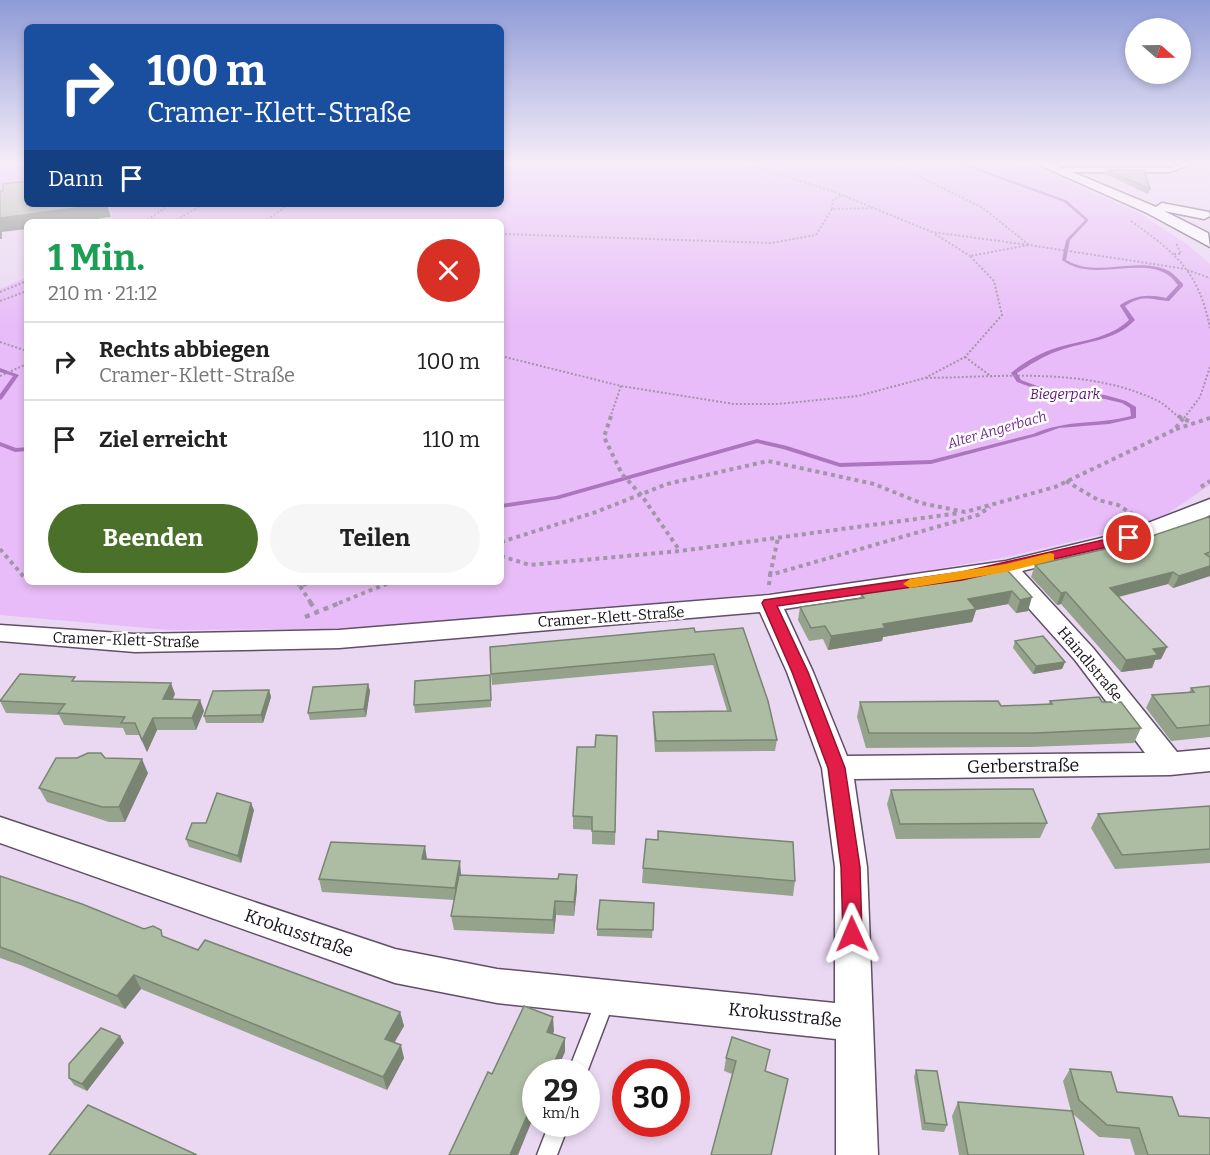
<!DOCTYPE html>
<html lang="de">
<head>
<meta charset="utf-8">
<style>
  body { margin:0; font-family:Bitter,serif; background:#f6f6f6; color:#222; height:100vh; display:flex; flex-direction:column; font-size:22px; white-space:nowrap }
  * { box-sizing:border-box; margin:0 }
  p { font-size:20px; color:#767676 }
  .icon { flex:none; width:33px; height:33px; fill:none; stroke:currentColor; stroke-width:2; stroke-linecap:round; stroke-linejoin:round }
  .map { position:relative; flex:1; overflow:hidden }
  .details { position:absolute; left:24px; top:219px; width:480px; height:366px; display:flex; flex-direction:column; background:#fff; border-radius:9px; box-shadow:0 3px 9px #0003 }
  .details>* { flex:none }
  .guide { position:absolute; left:24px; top:24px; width:480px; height:183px; border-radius:9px; box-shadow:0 3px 9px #0003; background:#1a4fa0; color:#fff; overflow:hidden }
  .needle { width:39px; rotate:110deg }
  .buttons { position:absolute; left:1125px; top:18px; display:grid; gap:12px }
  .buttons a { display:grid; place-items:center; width:66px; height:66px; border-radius:50%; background:#fff; box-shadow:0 3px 9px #0003; font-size:30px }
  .speed { position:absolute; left:522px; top:1059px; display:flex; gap:12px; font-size:30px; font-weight:700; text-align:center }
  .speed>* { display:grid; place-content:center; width:78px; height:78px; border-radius:50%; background:#fff; box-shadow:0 3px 9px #0003; line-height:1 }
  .speed small { font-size:15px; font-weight:400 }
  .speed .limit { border:9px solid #d22; background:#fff; color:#111 }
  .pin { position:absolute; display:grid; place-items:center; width:51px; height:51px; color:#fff; margin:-26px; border:3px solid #fff; border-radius:50%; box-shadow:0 2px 6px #0007 }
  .me { position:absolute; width:66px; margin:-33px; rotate:359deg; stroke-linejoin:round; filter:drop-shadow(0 0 4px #0008) }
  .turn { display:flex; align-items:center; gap:21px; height:126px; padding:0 24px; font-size:27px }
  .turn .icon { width:78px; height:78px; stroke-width:2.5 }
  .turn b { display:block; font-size:42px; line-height:51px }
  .then { display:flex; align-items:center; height:57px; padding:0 24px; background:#0003; gap:12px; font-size:22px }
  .round { display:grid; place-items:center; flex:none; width:63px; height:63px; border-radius:32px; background:#f6f6f6 }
  .overview { display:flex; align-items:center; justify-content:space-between; height:102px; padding:0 24px }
  h1 { font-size:36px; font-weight:700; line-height:45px; color:#1e9e55 }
  .primary-button { display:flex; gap:12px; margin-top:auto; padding:12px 24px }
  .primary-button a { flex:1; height:69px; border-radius:36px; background:#4a702a; color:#fff; font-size:24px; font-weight:700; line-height:69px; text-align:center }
  .primary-button a+a { background:#f6f6f6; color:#222 }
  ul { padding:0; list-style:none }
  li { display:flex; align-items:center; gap:18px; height:78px; padding:0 24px; border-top:2px solid #e0e0e0 }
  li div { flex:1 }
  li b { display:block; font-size:22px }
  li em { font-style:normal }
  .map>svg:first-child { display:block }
</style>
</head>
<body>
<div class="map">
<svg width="1210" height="1155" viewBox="0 0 1210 1155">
  <rect width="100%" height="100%" fill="#ead8f2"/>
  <g fill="#e8bcf8">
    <path d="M0,164l27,1v4l-9,4 3,5 -6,8 -15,8z"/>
    <path d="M501,164h524l112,48 50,32 23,20v221l-55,37 -148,35 -178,30 -445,42 -215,1 -169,-15v-326l27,-12v305h474v-360h-392l4,-5 -4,-13h392z"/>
  </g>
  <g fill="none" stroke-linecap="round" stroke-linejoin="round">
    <g fill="#ab76be" fill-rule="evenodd">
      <path d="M960,164h5l101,36 22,19v2l-18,19 -4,20c31,19 71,-5 103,11 5,3 9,8 14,13v2l-14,15c-20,-1 -25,-7 -44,5l10,14c-21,22 -50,21 -77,31 -15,5 -28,14 -41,22l4,7 27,10 17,2 40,3 21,6 10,6v11l-27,6 -50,4 -22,8 -106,28 -91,3 -57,-18 -26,-6 -198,56 -58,9v-4l55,-8 201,-57 30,7 53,17 91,-3 102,-26c34,-15 64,-9 98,-18l-1,-8 -8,-5 -17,-4 -40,-3 -21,-4 -27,-10 -6,-9c13,-11 29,-20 45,-25 26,-8 53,-9 73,-28l-9,-14v-1c16,-10 28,-11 46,-7l12,-13c-3,-3 -6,-8 -10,-10 -27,-19 -76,8 -106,-15l4,-20 19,-20 -21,-18z"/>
      <path d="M0,368l19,7 -17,24 -2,1v-6l13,-18 -13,-4z"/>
      <path d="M0,442l16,6 11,-1v4l-12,1 -15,-6z"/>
    </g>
    <defs>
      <g id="lane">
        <path d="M1182,164h8l-20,8h-112l-3,-2 3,-2h111z"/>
        <path d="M606,990l7,3 2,6 -29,76v-3h-18l31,-79z"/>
        <path d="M549,1124h20l-12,31h-20z"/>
      </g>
      <g id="street">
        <path d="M1037,164h16l103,43 6,-4 47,9 1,4 -6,3 -40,-8 44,22 2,14 -63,-34z"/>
        <path d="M1210,499v16c-54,30 -128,41 -188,56l71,77 84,104 33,-3v22l-40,4 -316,4 13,88 11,288h-42v-116l-339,-36 -102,-20 -395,-140v-26l395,132 102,20 338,34v-136l-13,-99 -35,-96 -27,-60 -421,36 -204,4 -135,-11v-16l135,9 204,-4 430,-35 237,-34 116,-28zM1000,576l75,84 70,93 -298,3 -34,-84 -29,-63z"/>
      </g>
    </defs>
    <use href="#lane" stroke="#605066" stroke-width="3"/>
    <use href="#street" stroke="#605066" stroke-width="3"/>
    <g stroke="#a395a9" stroke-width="2" stroke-dasharray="2 2" stroke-linecap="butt">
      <path d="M894,164l89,44 46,37 157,24"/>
      <path d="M1011,164l16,7"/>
      <path d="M832,209l1,-9 9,-5"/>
      <path d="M1131,221c45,32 68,51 79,107"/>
      <path d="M144,222l27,-18"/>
      <path d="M173,222l31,-18"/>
      <path d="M264,222l25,-18"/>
      <path d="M501,234l270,9 45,-8 16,-26 41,-1"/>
      <path d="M935,234l35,22"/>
      <path d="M1174,254h7l-5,-11"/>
      <path d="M1187,270l23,8"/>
      <path d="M0,292l27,-11"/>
      <path d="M0,301l27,-10"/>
      <path d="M0,342l27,9"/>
      <path d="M501,356l120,30 113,18h44l80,-8 67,-18 40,-21 37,-42 -8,-34 -24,-25 59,-11 -97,-13 -100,-41 -86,-27"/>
      <path d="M965,357l27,20"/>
      <path d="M0,376l27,-12"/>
      <path d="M926,378c75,-1 158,-11 228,21 10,4 18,13 26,19"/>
      <path d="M610,418l11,-32"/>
      <path d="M1184,418l16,-21 10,-30"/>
    </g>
    <g stroke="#a395a9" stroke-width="4" stroke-dasharray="4 4" stroke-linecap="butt">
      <path d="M611,416l-7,21 18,37 20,22 38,55"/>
      <path d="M1178,416l15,7"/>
      <path d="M1176,429l34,-11"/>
      <path d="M1066,481l32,19 20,5 16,10"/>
      <path d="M1201,487l9,-6"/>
      <path d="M501,542l95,-30 71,-28 101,-23 106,23 47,19 44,9 90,-25 119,-57 11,-14"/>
      <path d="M0,549l24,28 3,-1"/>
      <path d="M501,556l29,9 150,-14 280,-38"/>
      <path d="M770,575l8,-37"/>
      <path d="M297,582l3,4 11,-4"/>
      <path d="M769,585l1,-10 208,-60 12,-8"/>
      <path d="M300,586l11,17"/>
      <path d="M339,603l52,-21"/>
    </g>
    <g stroke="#a395a9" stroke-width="4.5" stroke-dasharray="5 5" stroke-linecap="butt">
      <path d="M310,602l7,10"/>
      <path d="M305,617l37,-15"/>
    </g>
    <use href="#lane" fill="#fff" fill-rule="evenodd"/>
    <use href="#street" fill="#fff" fill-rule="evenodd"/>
  </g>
  <g fill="#95a38c">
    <path d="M1103,164h38l-1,2h-36z"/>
    <path d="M1107,170l43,19 -2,5 -43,-20z"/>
    <path d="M1210,518v58l-37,12 -5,-4 -49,13 48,50 -6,12 -6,1 -3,8 -31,4 -60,-68 -4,1 -26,-28 4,-12 96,-22z"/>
    <path d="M1007,570l21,41 -12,2 -8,-9 -32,6 -4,12 -89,15 -1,4 -54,9 -5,-11 -14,2 -11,-21 2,-13 60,-8 1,-5z"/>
    <path d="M743,628l34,112 -2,11 -120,1 -2,-30v-10l74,-1 -14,-46 -221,20 -1,-11 204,-42z"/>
    <path d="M1015,641l50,21 -3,7 -29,5 -20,-26z"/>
    <path d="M77,681l98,13 -2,5 27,1 4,11 -8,19h-39l-10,22 -8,-17h-13l-3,-7 -59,-3 -5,-10 -53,-2 -6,-12z"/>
    <path d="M491,683v24l-76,6 -1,-8z"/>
    <path d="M368,684l2,7 -4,26 -56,3 -2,-7z"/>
    <path d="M1210,686v51l-39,4 -25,-33 6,-13 37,-2 2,-5z"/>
    <path d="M269,690l2,7 -8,26h-57l-2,-7z"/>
    <path d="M1050,701l52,1 39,26 -7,15 -104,4 -164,1 -9,-31 3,-15 141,4 47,-1z"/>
    <path d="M617,736l-2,109 -23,-1v-14l-19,-1v-13l22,-69z"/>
    <path d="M105,758l43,15 -23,49h-16l-62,-20 -8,-14z"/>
    <path d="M891,790l156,33 -7,15 -144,1 -9,-35z"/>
    <path d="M1210,806v57l-95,6 -24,-41 7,-14z"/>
    <path d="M254,810l-13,53 -52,-16 -3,-8 20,-16z"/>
    <path d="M427,859l34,15v1l97,4 19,-4v14l-3,27 -18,-1 -2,19 -100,-4 -3,-14 3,-16 -132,-8 -3,-13z"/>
    <path d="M643,868l152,13 -2,15 -151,-13z"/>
    <path d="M0,876l198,74 202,62 4,14 -10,16 10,16 -17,32 -246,-101 -16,20 -102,-43 -23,-8z"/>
    <path d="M654,903l-2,35 -55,-2v-7z"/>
    <path d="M120,1036l4,7 -37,48 -13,-6 -5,-7z"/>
    <path d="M726,1058l40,13 -34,3 -8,-3z"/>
    <path d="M1070,1069l47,23 62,24 31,39h-75l-5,-16 -31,-2 -26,-23 11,41h-125l-7,-39 6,-14 113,9 -8,-30z"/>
    <path d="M916,1070l31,55 -3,7 -22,-2 -8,-53z"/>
  </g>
  <g fill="#798472">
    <path d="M107,204l4,13 -35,5h-49v7l-25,3v7h-2v-21z"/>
    <path d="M1210,566v10l-37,12 6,-12z"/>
    <path d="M1173,572l-5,12 -63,16 5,-12z"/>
    <path d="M1012,591l-4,13 -32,6 -4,12 -89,15 -1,4 -54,9 3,-14 52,-12 85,-25z"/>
    <path d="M1066,592l-5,12 -4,1 4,-12z"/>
    <path d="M1032,597l-4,14 -12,2 4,-13z"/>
    <path d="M1167,647l-6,12 -6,1 -3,8 -31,4 5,-12 27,-11z"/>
    <path d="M1065,662l-3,7 -29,5 3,-8z"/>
    <path d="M171,683l4,11 -8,16 -4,-11z"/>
    <path d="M368,684l2,7 -4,26 -2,-8z"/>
    <path d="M269,690l2,7 -8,26 -2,-8z"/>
    <path d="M200,700l4,11 -8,19 -4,-12z"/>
    <path d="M153,718l4,12 -10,22 -5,-12z"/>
    <path d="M142,759l6,14 -23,49 -6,-15z"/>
    <path d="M251,803l3,7 -13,53 -3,-7z"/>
    <path d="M425,846l2,13 -3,13 -2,-13z"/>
    <path d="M460,861l1,13 -4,26 -2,-12z"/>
    <path d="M577,875v14l-3,27v-14z"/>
    <path d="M555,901l1,14 -2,19 -1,-14z"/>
    <path d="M134,975l7,14 -16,20 -8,-13z"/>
    <path d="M400,1012l4,14 -15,26 -4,-13z"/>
    <path d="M553,1017l1,14 -6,15 -1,-14z"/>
    <path d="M120,1036l4,7 -37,48 -5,-7z"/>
    <path d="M565,1038v14l-9,20h-6z"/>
    <path d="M401,1045l3,13 -17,32 -4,-13z"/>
    <path d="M536,1095v16l-18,44h-8z"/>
  </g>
  <g fill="#adbda3" stroke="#798472" stroke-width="1.5">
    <path d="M1107,170h37l6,19z"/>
    <path d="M27,181v23h79l-106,14v-27h3v-7z"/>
    <path d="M1208,517l2,1v34l-5,2 5,3v9l-31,10 -6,-4 -63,16 57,59 -14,2 5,6 -32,5 -60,-68 -5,1 -26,-28 96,-22z"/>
    <path d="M1007,570l25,27 -12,3 -8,-9 -44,8 8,10 -93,15 2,4 -54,8 -6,-10 -14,2 -11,-21 64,-9 -3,-4z"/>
    <path d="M694,628l1,4 48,-4 25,73 9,39 -121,1 -3,-29 78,-1 -17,-57 -223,20 -1,-27z"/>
    <path d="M1043,636l22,26 -29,4 -21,-25z"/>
    <path d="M20,674l55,3 -3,4 99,2 -8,16 37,1 -8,18h-39l-11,22 -7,-17h-14l4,-6 -67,-4 7,-9 -65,-3z"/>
    <path d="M490,675l1,25 -77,5 1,-24z"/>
    <path d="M368,684l-4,25 -56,4 5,-26z"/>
    <path d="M1210,686v39l-33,3 -25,-33 42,-3 -3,-4z"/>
    <path d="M269,690l-8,25 -57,1 9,-25z"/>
    <path d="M1099,697l3,5h19l20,26 -105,5h-167l-9,-31 138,-1 3,5 51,-2 -2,-3z"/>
    <path d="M596,735l21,1 -2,96 -23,-1v-14l-19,-1 4,-69h18z"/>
    <path d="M88,753h13l4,5 37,1 -23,48h-17l-63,-19 17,-30h21z"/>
    <path d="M1033,789l14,34 -147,1 -9,-34z"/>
    <path d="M217,793l34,10 -13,53 -52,-17 6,-16h14z"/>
    <path d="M1210,806v43l-88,6 -24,-41z"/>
    <path d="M658,831l135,11 2,39 -152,-13 3,-29 12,1z"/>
    <path d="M331,842l94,4 -3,13 38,2 -5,27 -136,-9z"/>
    <path d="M559,874l18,1 -3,27 -19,-1 -2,19 -102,-4 8,-41 99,4z"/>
    <path d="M0,876l82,28 62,25 9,-3 8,4 1,6 36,14 7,-10 195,72 -15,27 16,6 -18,32 -249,-102 -17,21 -103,-44 -14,-5z"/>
    <path d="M600,900l54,3 -1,27 -56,-1z"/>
    <path d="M524,1006l29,11 -6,15 18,6 -15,34h-14v23l-26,60h-61l39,-83 4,2z"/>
    <path d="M101,1028l19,8 -38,48 -13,-6v-14z"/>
    <path d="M732,1037l38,13 -5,21 23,8 -17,76h-60l25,-94 -10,-3z"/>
    <path d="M1070,1069l41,3 6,20 55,5 7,19 31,2v37h-62l-9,-27 -32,-3 -28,-25z"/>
    <path d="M916,1070l21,1 10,54 -22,-2z"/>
    <path d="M958,1102l114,9 12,44h-116z"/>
    <path d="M88,1105l109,50h-148z"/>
  </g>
  <linearGradient id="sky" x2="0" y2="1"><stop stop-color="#8f9bd7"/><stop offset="0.5" stop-color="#f6edf9"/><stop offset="1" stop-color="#f6edf9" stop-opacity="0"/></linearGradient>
  <rect width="1210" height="326" fill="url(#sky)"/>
  <path fill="#e11d48" stroke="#92132f" stroke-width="1.5" d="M1129,534l6,4 -2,3 -171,39 -185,26 31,66 37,96 15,99 2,67 -3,6 -7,3 -7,-3 -2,-6 -2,-67 -13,-99 -36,-96 -30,-69 2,-3 198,-28z"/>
  <path fill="#f59e0b" d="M1050,553l4,1v6l-48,12 -96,16 -7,-4 7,-5 96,-15z"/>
  <g text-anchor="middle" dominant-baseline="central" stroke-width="5" stroke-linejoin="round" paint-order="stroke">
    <g font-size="14" font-style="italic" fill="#59146e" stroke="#fff">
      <text x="1065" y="394">Biegerpark</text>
    </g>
    <g font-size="14" font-style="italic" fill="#712f87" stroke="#fff">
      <text transform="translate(997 430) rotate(-16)">Alter Angerbach</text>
    </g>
    <g font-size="15" fill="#171119" stroke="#fff">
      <text transform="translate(611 617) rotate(-4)">Cramer-Klett-Straße</text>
      <text transform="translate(126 640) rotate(2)">Cramer-Klett-Straße</text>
      <text transform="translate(1090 664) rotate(50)">Haindlstraße</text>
    </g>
    <g font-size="18" fill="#171119" stroke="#fff">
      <text transform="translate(1023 766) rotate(-1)">Gerberstraße</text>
      <text transform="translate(299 933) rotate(19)">Krokusstraße</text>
      <text transform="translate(785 1015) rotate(6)">Krokusstraße</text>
    </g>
  </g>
</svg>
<div class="buttons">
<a><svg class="needle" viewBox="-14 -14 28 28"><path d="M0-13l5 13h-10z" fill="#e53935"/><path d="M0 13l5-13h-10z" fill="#767676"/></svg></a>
</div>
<div class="speed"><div>29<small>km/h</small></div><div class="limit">30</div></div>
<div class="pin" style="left:1129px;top:538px;background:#d93025"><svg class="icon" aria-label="arrive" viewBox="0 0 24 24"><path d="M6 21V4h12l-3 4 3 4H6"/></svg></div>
<svg class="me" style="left:852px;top:934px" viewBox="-20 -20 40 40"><path d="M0-17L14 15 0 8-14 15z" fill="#e11d48" stroke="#fff" stroke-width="4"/></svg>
<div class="guide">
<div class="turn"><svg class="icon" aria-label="right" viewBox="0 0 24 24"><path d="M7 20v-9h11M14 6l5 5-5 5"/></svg><div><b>100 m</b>Cramer-Klett-Straße</div></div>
<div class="then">Dann<svg class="icon" aria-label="arrive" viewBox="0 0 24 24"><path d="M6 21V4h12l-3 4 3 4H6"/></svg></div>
</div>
<section class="details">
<div class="overview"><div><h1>1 Min.</h1><p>210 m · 21:12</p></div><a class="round" style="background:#d93025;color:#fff"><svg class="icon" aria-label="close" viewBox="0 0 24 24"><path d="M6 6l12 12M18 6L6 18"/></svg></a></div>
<ul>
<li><svg class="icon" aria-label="right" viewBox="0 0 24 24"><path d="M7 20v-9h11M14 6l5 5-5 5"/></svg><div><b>Rechts abbiegen</b><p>Cramer-Klett-Straße</p></div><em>100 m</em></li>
<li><svg class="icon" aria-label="arrive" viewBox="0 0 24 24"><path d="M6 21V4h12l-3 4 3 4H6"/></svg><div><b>Ziel erreicht</b></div><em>110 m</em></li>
</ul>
<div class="primary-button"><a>Beenden</a><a>Teilen</a></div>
</section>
</div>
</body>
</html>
